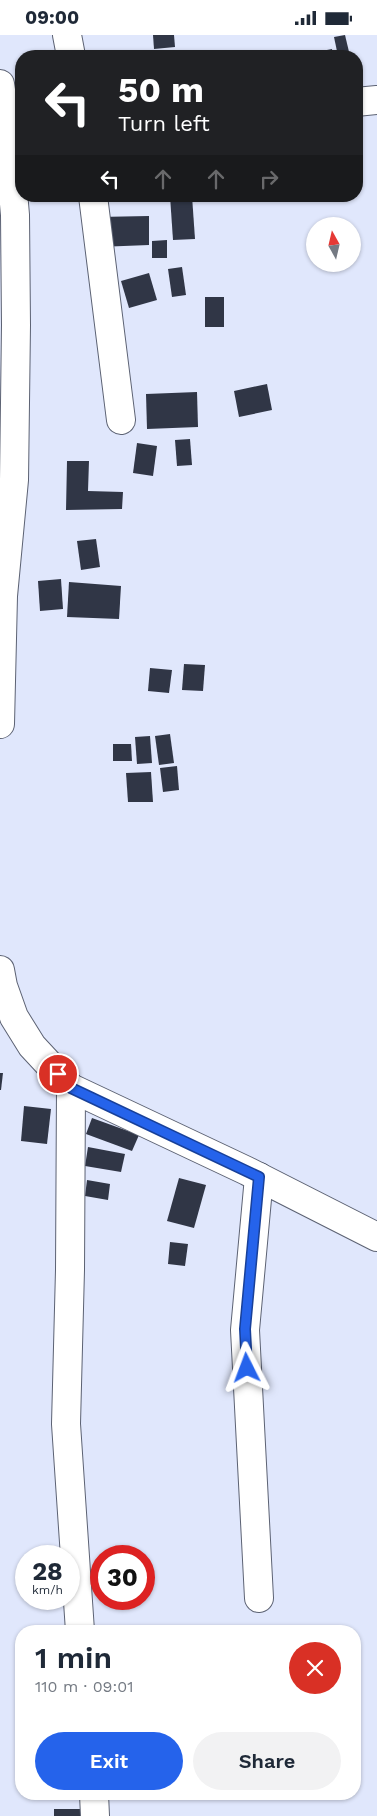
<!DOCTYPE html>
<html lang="en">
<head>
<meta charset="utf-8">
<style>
  body { margin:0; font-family:"Work Sans",sans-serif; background:#f2f2f3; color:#1f2937; height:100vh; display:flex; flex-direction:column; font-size:19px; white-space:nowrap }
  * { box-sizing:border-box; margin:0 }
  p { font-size:16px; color:#747a83 }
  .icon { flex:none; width:28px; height:28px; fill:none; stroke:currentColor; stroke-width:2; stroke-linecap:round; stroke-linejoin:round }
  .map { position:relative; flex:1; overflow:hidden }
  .sheet { position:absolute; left:15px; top:1590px; width:346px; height:175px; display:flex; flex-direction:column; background:#fff; border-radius:20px; box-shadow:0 1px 4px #0004 }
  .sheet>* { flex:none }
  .guide { position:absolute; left:15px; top:15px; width:348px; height:152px; border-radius:20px; box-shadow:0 1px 4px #0004; background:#202124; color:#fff; overflow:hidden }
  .needle { width:32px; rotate:352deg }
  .fabs { position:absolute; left:306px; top:182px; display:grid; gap:10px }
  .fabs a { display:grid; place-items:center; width:55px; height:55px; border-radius:50%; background:#fff; box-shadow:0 1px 4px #0004; font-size:25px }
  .speed { position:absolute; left:15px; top:1510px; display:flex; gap:10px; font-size:25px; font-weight:700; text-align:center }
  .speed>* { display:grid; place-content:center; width:65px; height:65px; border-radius:50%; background:#fff; box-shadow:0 1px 4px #0004; line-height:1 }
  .speed small { font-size:12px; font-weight:400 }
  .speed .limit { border:8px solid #d22; background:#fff; color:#111 }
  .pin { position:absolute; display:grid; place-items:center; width:42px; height:42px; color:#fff; margin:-21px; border:2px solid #fff; border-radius:50%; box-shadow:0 1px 5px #0007 }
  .me { position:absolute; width:55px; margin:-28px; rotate:357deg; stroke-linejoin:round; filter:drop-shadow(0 0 4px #0008) }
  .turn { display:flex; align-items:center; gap:18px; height:105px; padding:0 20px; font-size:22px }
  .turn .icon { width:65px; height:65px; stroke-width:2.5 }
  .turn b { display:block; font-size:35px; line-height:42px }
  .lanes { display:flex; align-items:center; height:48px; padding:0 20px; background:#0003; justify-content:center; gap:25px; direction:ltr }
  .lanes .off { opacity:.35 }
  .round { display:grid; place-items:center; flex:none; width:52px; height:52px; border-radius:26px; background:#f2f2f3 }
  .head { display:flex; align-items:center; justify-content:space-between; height:85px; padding:0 20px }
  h1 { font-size:30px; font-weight:600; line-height:38px }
  .primary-button { display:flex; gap:10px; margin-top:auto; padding:10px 20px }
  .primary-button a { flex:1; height:58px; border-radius:30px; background:#2563eb; color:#fff; font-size:20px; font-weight:600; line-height:58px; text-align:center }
  .primary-button a+a { background:#f2f2f3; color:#1f2937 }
  .status { display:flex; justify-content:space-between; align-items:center; height:35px; padding:0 25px; background:#fff; direction:ltr }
  .status svg { height:14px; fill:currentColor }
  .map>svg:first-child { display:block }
</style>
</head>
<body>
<div class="status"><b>09:00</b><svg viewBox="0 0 49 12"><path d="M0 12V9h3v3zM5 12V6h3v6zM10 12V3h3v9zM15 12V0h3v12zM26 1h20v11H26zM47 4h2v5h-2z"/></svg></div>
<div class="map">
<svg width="377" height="1781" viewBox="0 0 377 1781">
  <rect width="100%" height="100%" fill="#e0e7fc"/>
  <g fill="#303646">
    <path d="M153,0h21l1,12 -21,2z"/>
    <path d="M345,0l5,21h-12l-4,-19z"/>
    <path d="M332,14l1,7h-32v-1z"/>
    <path d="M170,161h22l3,43 -22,1z"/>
    <path d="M149,181v29l-51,2v-30z"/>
    <path d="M167,205v18h-15v-17z"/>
    <path d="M182,232l4,28 -14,2 -4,-28z"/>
    <path d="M149,238l8,27 -28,8 -8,-27z"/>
    <rect x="205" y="262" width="19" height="30"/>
    <path d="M267,349l5,26 -33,7 -5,-26z"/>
    <path d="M197,357l1,35 -51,2 -1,-35z"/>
    <path d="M190,404l2,26 -15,1 -2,-26z"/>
    <path d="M137,408l20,3 -4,30 -20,-3z"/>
    <path d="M67,426h22l-1,30 35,1 -1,17 -56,1z"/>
    <path d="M96,504l4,28 -19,3 -4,-29z"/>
    <path d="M61,544l2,30 -23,2 -2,-30z"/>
    <path d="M69,547l52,4 -2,33 -52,-2z"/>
    <path d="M184,629l21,1 -2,26 -21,-1z"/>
    <path d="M150,633l22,2 -3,23 -21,-2z"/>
    <path d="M170,699l4,29 -15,2 -4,-29z"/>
    <path d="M150,701l2,27 -15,1 -2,-27z"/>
    <path d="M113,709h18l1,17h-19z"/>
    <path d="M177,731l2,24 -16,2 -3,-24z"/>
    <path d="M151,737l2,30h-25l-2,-29z"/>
    <path d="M0,1038h3l-2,17h-1z"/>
    <path d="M24,1071l27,3 -4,35 -26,-3z"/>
    <path d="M92,1083l47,17 -7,16 -46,-17z"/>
    <path d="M88,1112l37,7 -4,18 -36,-6z"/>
    <path d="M179,1143l27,7 -12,43 -27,-7z"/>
    <path d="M87,1145l23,4 -2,16 -23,-4z"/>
    <path d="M170,1207l18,2 -3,22 -17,-2z"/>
    <rect x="54" y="1774" width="40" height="7"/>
  </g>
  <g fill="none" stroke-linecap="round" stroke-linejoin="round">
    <defs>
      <g id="minor">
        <path d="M67,0l4,21"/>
        <path d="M0,49l8,51 13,-1"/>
        <path d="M356,67l21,-2"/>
        <path d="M93,161l28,224"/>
        <path d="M0,689l3,-128 11,-116 2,-155 -1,-110 -7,-80"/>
        <path d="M0,935l3,16 11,31 18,29 39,42 176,83 130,66"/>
        <path d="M71,1053l-1,182 -4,154 14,207"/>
        <path d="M259,1142l-14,153 14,268"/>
        <path d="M94,1759l1,22"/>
      </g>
    </defs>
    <use href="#minor" stroke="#5c6273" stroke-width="30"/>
    <use href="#minor" stroke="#fff" stroke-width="28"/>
  </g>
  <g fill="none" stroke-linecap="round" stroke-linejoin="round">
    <defs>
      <path id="route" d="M58,1039l13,14 188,89 -14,152 2,39"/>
    </defs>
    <use href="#route" stroke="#184099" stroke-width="12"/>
    <use href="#route" stroke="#2563eb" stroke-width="9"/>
  </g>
</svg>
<div class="fabs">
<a><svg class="needle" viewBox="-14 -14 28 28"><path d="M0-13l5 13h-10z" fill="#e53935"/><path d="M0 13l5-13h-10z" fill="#747a83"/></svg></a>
</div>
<div class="speed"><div>28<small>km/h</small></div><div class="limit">30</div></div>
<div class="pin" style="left:58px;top:1039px;background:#d93025"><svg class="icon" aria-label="arrive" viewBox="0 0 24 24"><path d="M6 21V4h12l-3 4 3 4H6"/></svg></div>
<svg class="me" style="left:247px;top:1333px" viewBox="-20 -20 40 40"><path d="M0-17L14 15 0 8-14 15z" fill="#2563eb" stroke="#fff" stroke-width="4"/></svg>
<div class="guide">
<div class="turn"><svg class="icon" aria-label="left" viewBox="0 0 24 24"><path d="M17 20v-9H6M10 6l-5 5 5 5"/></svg><div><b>50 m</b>Turn left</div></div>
<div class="lanes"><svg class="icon" aria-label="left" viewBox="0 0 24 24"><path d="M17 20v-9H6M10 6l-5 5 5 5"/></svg><svg class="icon off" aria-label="ahead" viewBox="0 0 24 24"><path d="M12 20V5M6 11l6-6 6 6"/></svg><svg class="icon off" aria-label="ahead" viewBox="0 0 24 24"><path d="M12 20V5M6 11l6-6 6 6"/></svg><svg class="icon off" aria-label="right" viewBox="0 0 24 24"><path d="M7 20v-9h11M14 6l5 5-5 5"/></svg></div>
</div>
<section class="sheet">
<div class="head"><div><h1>1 min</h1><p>110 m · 09:01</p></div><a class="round" style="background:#d93025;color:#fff"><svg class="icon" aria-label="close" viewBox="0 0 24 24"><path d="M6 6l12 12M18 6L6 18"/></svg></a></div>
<div class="primary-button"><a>Exit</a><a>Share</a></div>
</section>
</div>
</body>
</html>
